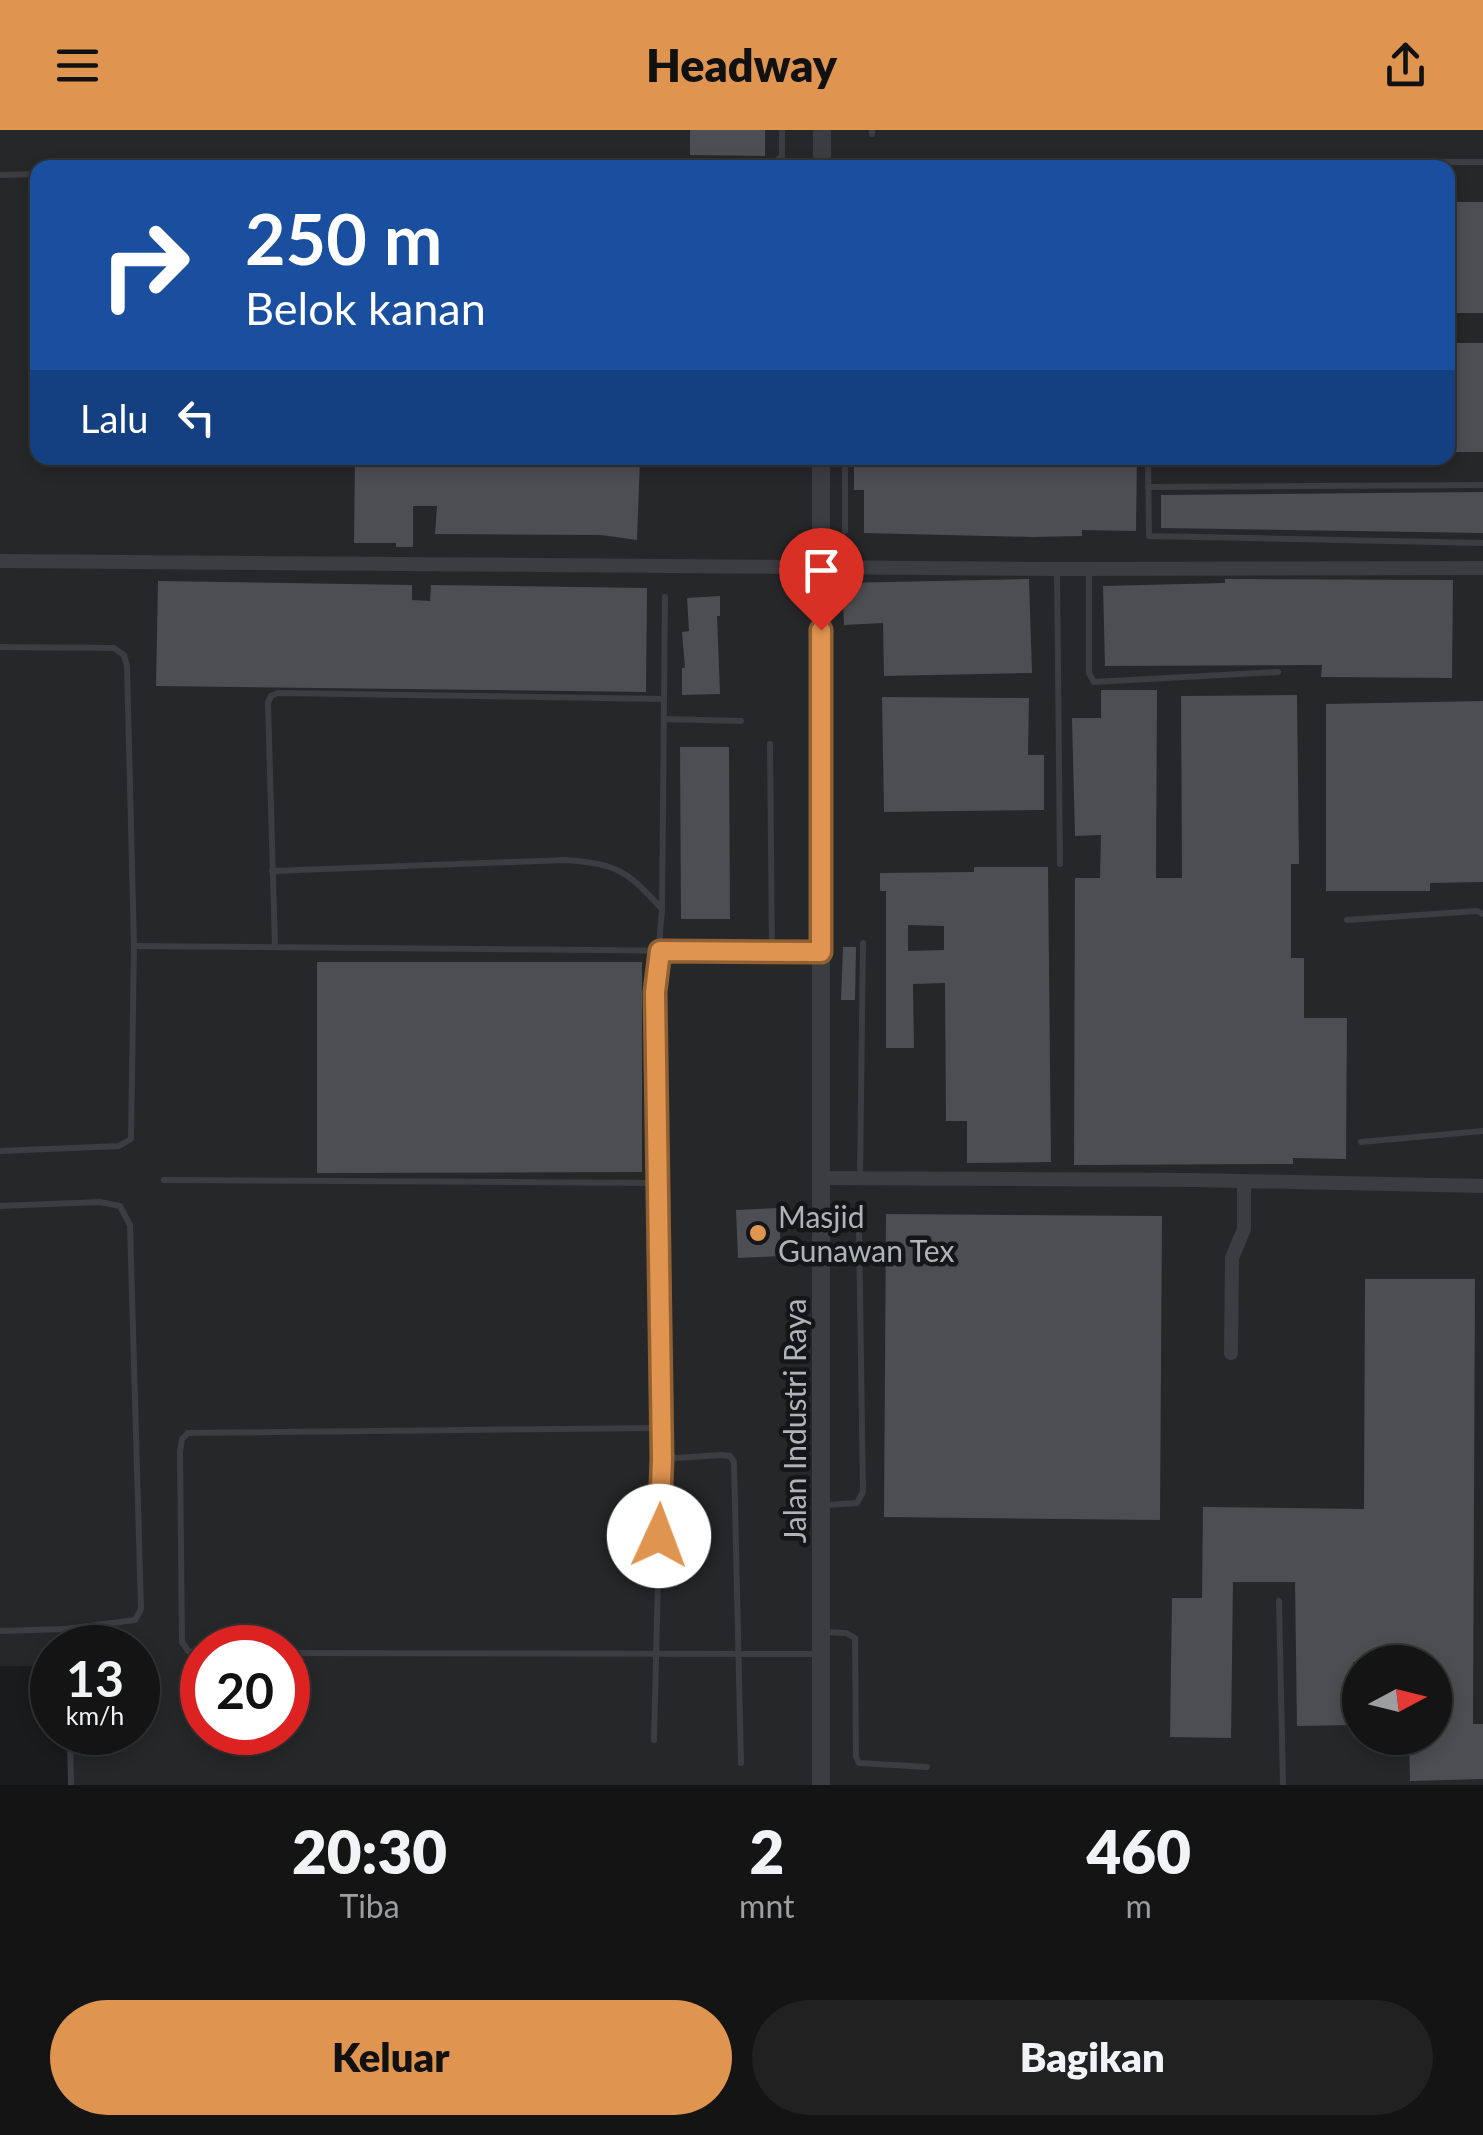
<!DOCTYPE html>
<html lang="id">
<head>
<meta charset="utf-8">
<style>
  body { margin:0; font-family:Lato,sans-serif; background:#212122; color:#f1f3f6; height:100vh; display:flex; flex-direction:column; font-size:38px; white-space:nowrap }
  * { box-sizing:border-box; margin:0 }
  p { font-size:32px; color:#9d9ea0 }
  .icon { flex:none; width:55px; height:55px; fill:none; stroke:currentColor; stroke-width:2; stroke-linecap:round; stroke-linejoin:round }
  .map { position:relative; height:1655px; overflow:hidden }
  .sheet { display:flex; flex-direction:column; background:#141415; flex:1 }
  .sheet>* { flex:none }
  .banner { position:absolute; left:30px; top:30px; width:1425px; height:305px; border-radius:20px; box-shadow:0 5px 15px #0003,0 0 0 2px #333334; background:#1a4fa0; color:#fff; overflow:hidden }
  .needle { width:65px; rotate:83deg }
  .fabs { position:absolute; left:1342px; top:1515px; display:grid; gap:20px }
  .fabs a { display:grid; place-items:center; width:110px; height:110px; border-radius:50%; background:#141415; box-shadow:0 5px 15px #0003,0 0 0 2px #333334; font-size:50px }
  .speed { position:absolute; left:30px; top:1495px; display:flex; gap:20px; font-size:50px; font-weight:700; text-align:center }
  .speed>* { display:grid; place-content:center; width:130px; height:130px; border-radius:50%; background:#141415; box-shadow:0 5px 15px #0003,0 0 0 2px #333334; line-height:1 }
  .speed small { font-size:25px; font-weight:400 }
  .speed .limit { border:15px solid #d22; background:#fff; color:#111 }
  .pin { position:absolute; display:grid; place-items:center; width:85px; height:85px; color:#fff; margin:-102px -42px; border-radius:50% 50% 50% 0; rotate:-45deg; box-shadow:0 0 10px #0007 }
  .pin .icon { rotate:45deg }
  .me { position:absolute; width:110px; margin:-55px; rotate:2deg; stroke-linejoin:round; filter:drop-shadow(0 0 8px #0008) }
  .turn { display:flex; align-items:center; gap:35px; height:210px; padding:0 50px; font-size:45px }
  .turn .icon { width:130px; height:130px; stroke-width:2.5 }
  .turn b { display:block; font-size:70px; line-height:85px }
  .then { display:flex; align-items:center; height:95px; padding:0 50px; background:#0003; gap:20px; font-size:38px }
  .eta { display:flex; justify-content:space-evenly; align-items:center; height:170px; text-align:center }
  .eta b { font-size:60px; font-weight:800; line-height:70px }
  .button { display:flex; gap:20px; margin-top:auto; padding:20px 50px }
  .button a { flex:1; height:115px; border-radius:60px; background:#df944f; color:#111; font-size:40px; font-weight:800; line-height:115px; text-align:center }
  .button a+a { background:#212122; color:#f1f3f6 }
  header { display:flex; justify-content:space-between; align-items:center; height:130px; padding:0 50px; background:#df944f; color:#111; font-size:45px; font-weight:800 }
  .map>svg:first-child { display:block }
</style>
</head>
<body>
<header><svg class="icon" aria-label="menu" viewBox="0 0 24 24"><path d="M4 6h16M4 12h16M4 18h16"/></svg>Headway<svg class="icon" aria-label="share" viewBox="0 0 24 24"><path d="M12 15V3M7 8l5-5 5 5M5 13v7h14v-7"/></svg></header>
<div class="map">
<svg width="1483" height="1655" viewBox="0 0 1483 1655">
  <rect width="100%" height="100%" fill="#1a1b1c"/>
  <path fill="#262729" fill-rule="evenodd" d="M0,0h1483v1655h-1413l-5,-52 73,-1v-84h-86v18h-52zM38,38h1410v290h-1410zM202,1518h86v84h-86zM1360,1532h75v76h-75z"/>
  <g fill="#4c4e51" fill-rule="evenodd">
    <path d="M690,0h75v26l-75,-1z"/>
    <rect x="1448" y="72" width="35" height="111"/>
    <rect x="1448" y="213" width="35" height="109"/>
    <path d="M355,328h285l-3,82 -36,-5 -166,-1 2,-28h-24v41h-17v-4h-42z"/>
    <path d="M854,328h283l-1,73 -54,-1v6l-49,1 -169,-4v-43h-10z"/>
    <path d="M1483,362v41l-322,-5v-33z"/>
    <path d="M1029,449l3,94 -148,3 -1,-53 -39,2 -2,-42z"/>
    <path d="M1225,449l228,1 -1,98 -131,-1 1,-12 -217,1 -2,-80 122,-3z"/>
    <path d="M158,451l254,4v15l18,1 1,-16 216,3 -1,104 -490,-6z"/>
    <path d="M720,466v20h-3l3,78 -38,1v-27h3l-3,-36 7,-1 -2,-33z"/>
    <path d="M1101,560h56l-1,188h26l-1,-182 116,-1 2,169h-8v94h13v60h43l-1,141 -53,-1v6l-219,1 1,-287h25l1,-43 -26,1 -3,-118h29z"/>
    <path d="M882,567l147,1 -1,57h16v55l-160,2z"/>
    <path d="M1483,571v181l-53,1v8h-104v-187z"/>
    <path d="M680,617h49l1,172h-49z"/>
    <path d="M974,737h74l3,295 -84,1v-42h-21l-1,-138 -32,1 1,64h-28v-157h-6v-18l94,-1zM908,795l36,1v24l-36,1z"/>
    <path d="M843,817h13l-1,53h-14z"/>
    <path d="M317,832h325v210l-325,1z"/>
    <path d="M779,1078l2,48 -43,2 -2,-48z"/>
    <path d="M886,1084l276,2 -2,304 -276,-3z"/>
    <path d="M1365,1149h110l-2,445h10v55l-73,2 -1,-43h26v-76h-82l1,63 -57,1 -2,-144h-62l-2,156 -61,-1 2,-139h30l1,-91 161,2z"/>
  </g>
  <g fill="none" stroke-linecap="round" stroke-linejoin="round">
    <g stroke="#3c3d41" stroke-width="6">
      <path d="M872,4v-4"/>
      <path d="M824,31l659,1"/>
      <path d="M767,38l15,-12v-26"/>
      <path d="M0,45l38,-1"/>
      <path d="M1148,328l1,78 334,7"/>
      <path d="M1148,357l335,-2"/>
      <path d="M845,401v-73"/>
      <path d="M1057,441l3,293"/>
      <path d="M1089,441v102l5,9 184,-10"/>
      <path d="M0,517l114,1 10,7 3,11 7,280 -3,193 -12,7 -119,5"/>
      <path d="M664,589l77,2"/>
      <path d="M770,614l2,207"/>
      <path d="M272,741l293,-11c53,4 61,10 97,49"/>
      <path d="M1347,790l130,-9 6,3"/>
      <path d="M134,816l684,6"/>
      <path d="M275,817l-7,-244 3,-7 7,-3 386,6"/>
      <path d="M1361,1012l122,-11"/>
      <path d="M860,1047l3,-234"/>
      <path d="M164,1050l494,3"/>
      <path d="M0,1076l100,-4 20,4 10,19 11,384 -6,11 -69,9"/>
      <path d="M661,1329l60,-4 9,1 4,6 7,301"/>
      <path d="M826,1375l31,-2 6,-11 -4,-264"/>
      <path d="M1279,1471l4,184"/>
      <path d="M0,1501l66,-2 1,19"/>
      <path d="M822,1502l24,1 9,5 1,119 3,6 68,4"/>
      <path d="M288,1523l528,1"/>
      <path d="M202,1524l-14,-3 -6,-9 -2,-190 2,-13 6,-6 472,-5"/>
      <path d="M70,1602l1,53"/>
      <path d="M654,1610l7,-281 -6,-466 7,-83 3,-313"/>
    </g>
    <g stroke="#3c3d41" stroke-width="14">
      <path d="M0,431l1057,8 426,-1"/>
      <path d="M821,1048l372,2 290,6"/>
      <path d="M1231,1223l1,-95 12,-29v-48"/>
    </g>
    <g stroke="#3c3d41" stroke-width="18">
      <path d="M822,38v-38"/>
      <path d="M821,1655v-1327"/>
    </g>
  </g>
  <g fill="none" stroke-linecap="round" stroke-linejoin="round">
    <defs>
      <path id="route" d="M659,1406l3,-77 -7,-467 5,-41 161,1v-322"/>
    </defs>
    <use href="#route" stroke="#916033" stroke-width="25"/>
    <use href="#route" stroke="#df944f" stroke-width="18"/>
  </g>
  <circle fill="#df944f" stroke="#151617" stroke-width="4" cx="758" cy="1103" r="10"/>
  <g text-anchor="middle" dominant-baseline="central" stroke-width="9" stroke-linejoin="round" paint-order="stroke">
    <g font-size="30" fill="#aeb4ba" stroke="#151617" text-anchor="start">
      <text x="778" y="1086">Masjid<tspan x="778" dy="34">Gunawan Tex</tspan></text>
    </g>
    <g font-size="30" fill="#aeb4ba" stroke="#151617">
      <text transform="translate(794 1291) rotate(-90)">Jalan Industri Raya</text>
    </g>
  </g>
</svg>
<div class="fabs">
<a><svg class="needle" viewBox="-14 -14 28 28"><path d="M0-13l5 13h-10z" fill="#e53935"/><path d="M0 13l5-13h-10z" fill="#9d9ea0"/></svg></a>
</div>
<div class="speed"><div>13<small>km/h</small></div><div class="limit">20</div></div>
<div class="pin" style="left:821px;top:500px;background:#d93025"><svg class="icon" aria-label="arrive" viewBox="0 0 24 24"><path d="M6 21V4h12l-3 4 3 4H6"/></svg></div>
<svg class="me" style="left:659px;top:1406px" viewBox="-20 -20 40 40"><circle r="19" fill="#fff"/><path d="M0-13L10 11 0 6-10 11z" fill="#df944f"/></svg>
<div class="banner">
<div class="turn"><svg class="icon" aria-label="right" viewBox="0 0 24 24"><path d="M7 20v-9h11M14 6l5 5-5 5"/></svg><div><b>250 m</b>Belok kanan</div></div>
<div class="then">Lalu<svg class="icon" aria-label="left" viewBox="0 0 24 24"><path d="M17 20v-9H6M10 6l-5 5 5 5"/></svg></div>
</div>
</div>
<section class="sheet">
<div class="eta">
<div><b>20:30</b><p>Tiba</p></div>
<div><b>2</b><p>mnt</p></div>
<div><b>460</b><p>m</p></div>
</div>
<div class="button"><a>Keluar</a><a>Bagikan</a></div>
</section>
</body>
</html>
